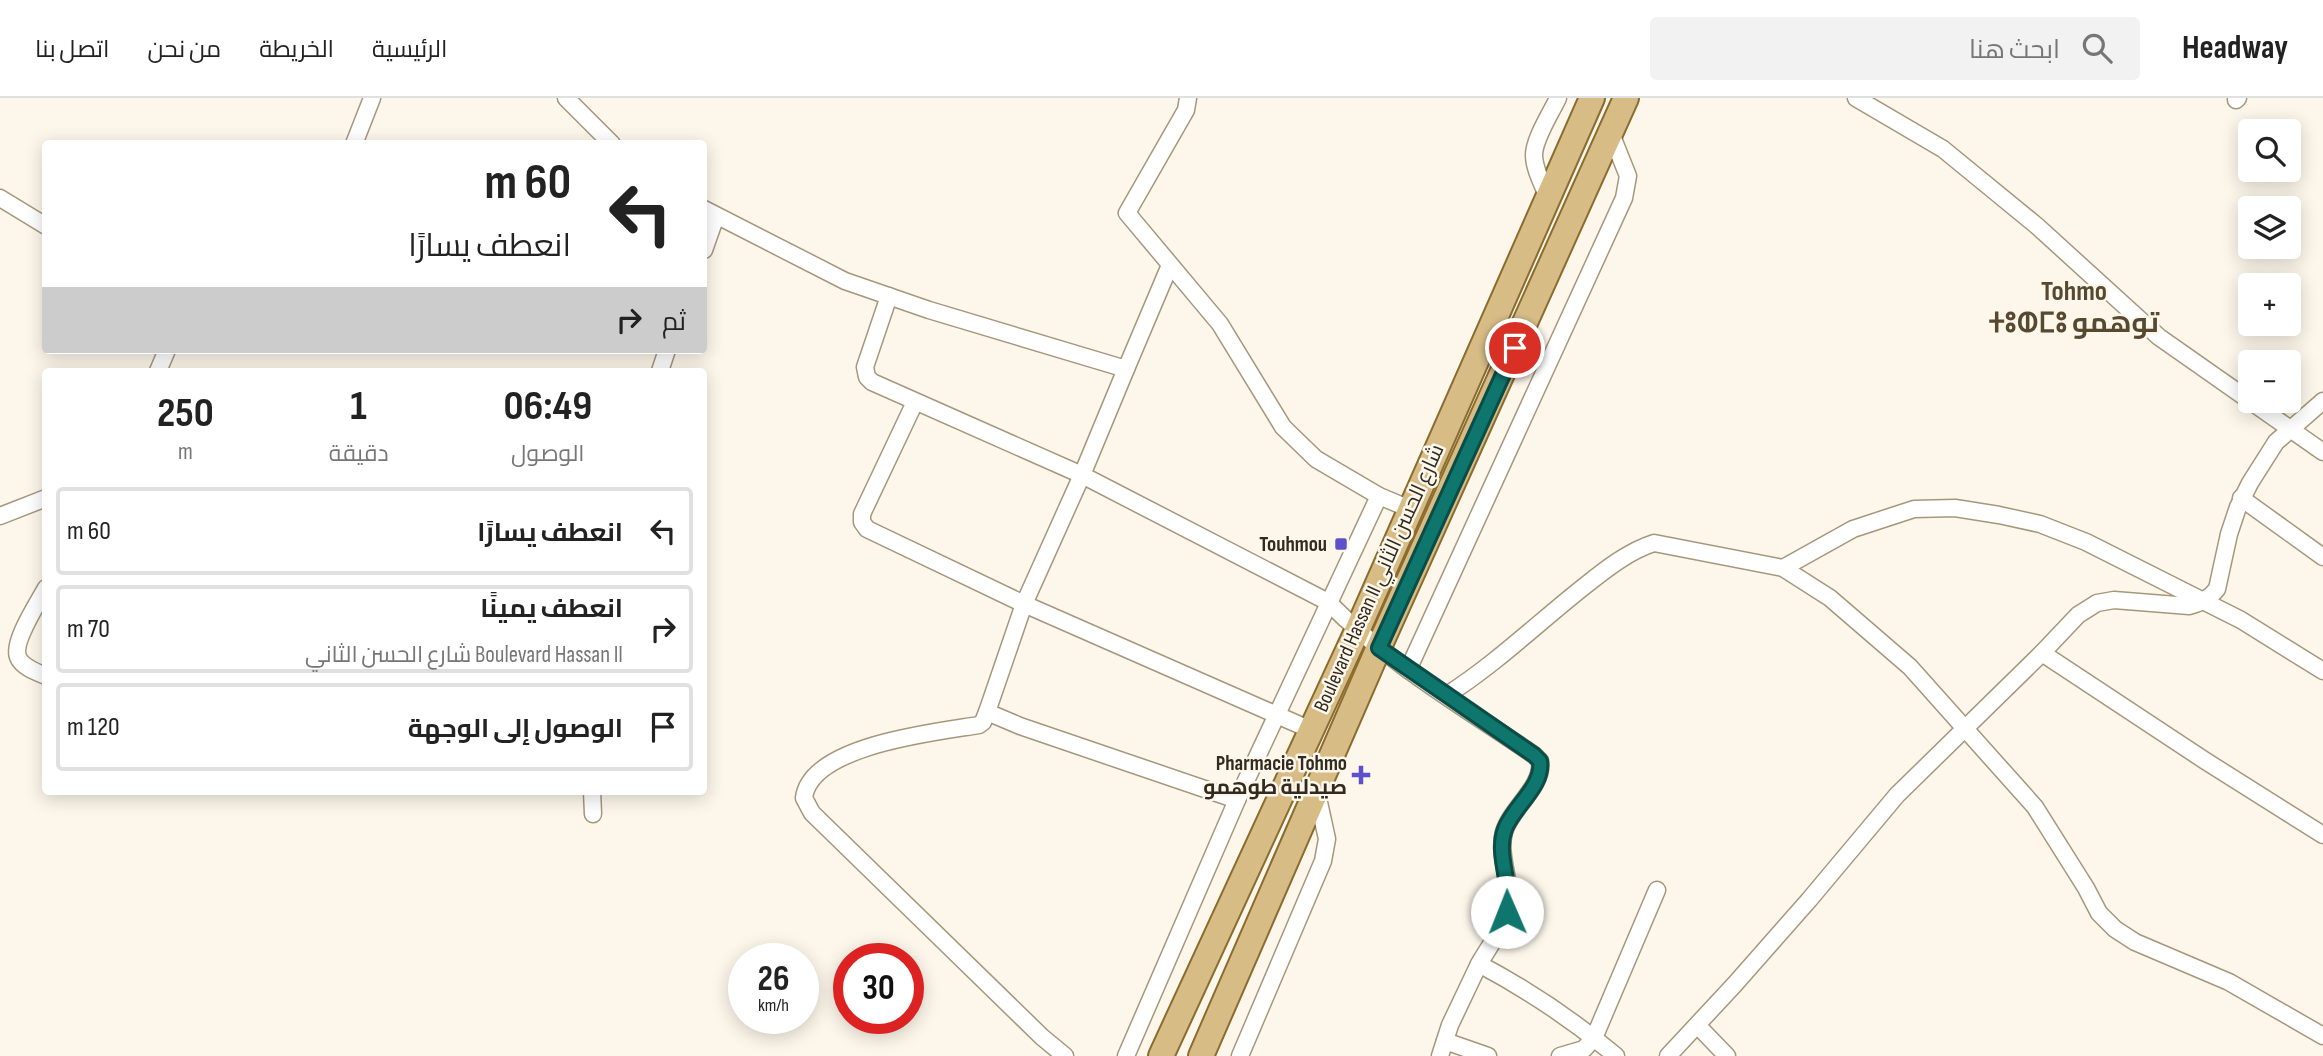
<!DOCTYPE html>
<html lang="ar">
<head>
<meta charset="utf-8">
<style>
  body { margin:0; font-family:"Sofia Sans Condensed",Cairo,"Noto Sans Tifinagh",sans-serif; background:#f2f2f2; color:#222; direction:rtl; height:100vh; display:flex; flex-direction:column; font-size:26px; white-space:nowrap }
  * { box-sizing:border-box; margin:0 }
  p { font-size:23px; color:#767676 }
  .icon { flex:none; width:38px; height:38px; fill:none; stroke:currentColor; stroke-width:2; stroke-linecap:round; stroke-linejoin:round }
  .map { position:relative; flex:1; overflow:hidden; direction:ltr }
  .panel { position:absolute; left:42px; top:270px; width:665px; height:427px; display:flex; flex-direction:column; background:#fff; border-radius:7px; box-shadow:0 4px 18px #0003; direction:rtl }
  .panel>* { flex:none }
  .hud { position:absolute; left:42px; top:42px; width:665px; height:214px; border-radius:7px; box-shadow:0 4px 18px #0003; direction:rtl; background:#fff; color:#222; overflow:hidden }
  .tools { position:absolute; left:2238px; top:21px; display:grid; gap:14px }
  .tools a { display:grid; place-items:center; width:63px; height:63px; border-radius:7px; background:#fff; box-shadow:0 4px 18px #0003; font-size:35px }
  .speed { position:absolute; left:728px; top:845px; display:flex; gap:14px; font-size:35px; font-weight:700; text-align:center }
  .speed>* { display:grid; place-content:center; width:91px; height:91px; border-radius:50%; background:#fff; box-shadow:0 4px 18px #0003; line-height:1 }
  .speed small { font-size:18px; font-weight:400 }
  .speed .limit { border:10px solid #d22; background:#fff; color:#111 }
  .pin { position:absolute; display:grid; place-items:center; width:60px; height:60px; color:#fff; margin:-30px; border:4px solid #fff; border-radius:50%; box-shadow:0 2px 7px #0007 }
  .me { position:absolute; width:77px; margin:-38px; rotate:359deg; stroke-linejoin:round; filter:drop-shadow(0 0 5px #0008) }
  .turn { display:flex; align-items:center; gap:24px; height:147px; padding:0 21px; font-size:32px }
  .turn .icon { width:91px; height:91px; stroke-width:2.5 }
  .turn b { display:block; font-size:49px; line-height:60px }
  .then { display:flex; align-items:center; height:66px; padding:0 21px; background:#0003; gap:14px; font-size:26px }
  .eta { display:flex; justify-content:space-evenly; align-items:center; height:119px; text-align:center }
  .eta b { font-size:42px; font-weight:700; line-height:49px }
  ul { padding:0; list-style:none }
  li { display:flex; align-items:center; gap:21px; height:88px; margin:0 14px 10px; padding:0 7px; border:4px solid #e0e0e0; border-radius:7px }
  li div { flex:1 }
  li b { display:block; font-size:26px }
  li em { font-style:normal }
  header { display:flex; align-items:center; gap:42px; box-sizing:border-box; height:98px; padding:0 35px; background:#fff; border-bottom:2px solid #e0e0e0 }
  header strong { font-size:33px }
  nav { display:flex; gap:38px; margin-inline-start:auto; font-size:24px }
  .search { width:490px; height:63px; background:#f2f2f2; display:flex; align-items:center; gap:18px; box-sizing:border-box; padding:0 24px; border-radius:7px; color:#767676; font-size:26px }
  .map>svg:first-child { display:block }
</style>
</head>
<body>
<header>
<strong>Headway</strong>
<div class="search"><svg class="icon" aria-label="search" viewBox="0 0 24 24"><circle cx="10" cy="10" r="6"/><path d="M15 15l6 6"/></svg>ابحث هنا</div>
<nav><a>الرئيسية</a><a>الخريطة</a><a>من نحن</a><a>اتصل بنا</a></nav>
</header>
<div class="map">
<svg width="2323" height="958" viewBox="0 0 2323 958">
  <rect width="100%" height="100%" fill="#fdf7eb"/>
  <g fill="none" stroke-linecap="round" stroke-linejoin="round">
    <defs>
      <g id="minor">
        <path d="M566,0l46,46"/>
        <path d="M1188,0l-2,12 -59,103 93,111 63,103 33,32 63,37 31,13"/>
        <path d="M1856,0l87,51 94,77 122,111 164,115"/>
        <path d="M2236,2l2,-2"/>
        <path d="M354,46l18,-46"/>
        <path d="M0,100l46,28"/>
        <path d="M1548,100c-5,-13 -14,-29 -14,-43 0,-16 17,-42 24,-57"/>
        <path d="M704,111l141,72 84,29 197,59 -44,106 -58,129 -37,108 33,14 217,74"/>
        <path d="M704,152l12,-34"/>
        <path d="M889,198l-24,71 2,10 5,5 210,93 246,127c60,61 136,105 206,153l6,6c4,25 -29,47 -36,71 -6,22 6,47 5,69 -1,22 -20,45 -30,63 49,26 94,56 137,92"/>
        <path d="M1126,271l44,-104"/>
        <path d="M158,273l9,-21"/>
        <path d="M660,273l7,-21"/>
        <path d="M915,304l-53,112v8l5,7 157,75 287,126"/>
        <path d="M2241,400l82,59"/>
        <path d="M0,418l46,-18"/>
        <path d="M1783,470l70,-39 61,-20 41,-1 44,7 41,9 46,18 155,78 82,51"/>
        <path d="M46,490c-8,15 -34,54 -28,69 4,10 18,15 28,19"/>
        <path d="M2042,555l162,107 119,75"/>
        <path d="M1408,572l216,-472 4,-22 -18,-45"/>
        <path d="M1447,597c50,-32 93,-74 139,-110 20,-16 43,-34 68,-42l129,25 47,30 80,69 125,140 51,81 13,25 16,16 20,13 94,40 94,54"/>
        <path d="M987,614l-4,10 -4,3c-42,7 -169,20 -175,73l8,15 230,224 23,19"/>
        <path d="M592,693l1,23"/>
        <path d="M1697,927l30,31"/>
        <path d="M1445,943l43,15"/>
        <path d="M1126,958l111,-256 142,-304"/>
        <path d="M1240,958l83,-195 4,-22 -10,-46"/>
        <path d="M1440,958l10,-31 29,-61"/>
        <path d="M1560,958l24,-7 10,-11 63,-148"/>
        <path d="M1668,958l67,-72 74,-84 88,-105 145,-142 36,-38 19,-12 17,-3 75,6c12,-3 20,-7 28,-17l12,-55 9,-27 12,-24 26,-41 47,-41"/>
      </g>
      <g id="primary">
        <path d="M1161,958l196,-425 235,-533"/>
        <path d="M1201,958l178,-409 247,-549"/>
      </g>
    </defs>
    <use href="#minor" stroke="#a6977c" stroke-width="19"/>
    <use href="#primary" stroke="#8b6c2e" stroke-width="28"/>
    <use href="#minor" stroke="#fff" stroke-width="16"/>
    <use href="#primary" stroke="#d7bc86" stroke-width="24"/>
  </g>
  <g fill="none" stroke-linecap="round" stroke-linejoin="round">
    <defs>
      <path id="route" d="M1507,814c6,-27 -12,-57 -2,-83 8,-22 39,-43 35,-68l-6,-6 -155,-107 136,-300"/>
    </defs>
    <use href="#route" stroke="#0a4d48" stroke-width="18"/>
    <use href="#route" stroke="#0f766e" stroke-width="12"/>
  </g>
  <g fill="#5c51c9" stroke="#fdf7eb" stroke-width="2.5">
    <rect x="1334" y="439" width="14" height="14" rx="3.5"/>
    <path d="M1357.5 666.5h7v7h7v7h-7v7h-7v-7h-7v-7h7z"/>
  </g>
  <g text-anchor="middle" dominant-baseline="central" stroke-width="5" stroke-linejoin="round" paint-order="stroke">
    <g font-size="21" font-weight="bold" fill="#302a20" stroke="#fdf7eb" text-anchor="end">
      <text x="1327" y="446">Touhmou</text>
      <text x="1347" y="665">Pharmacie Tohmo<tspan x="1347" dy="24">صيدلية طوهمو</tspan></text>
    </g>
    <g font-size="21" fill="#302a20" stroke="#fdf7eb">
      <text transform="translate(1379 480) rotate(-66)">Boulevard Hassan II شارع الحسن الثاني</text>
    </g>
    <g font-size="28" font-weight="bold" fill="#564930" stroke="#fdf7eb">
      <text x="2074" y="193">Tohmo<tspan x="2074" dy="32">ⵜⵓⵀⵎⵓ توهمو</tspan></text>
    </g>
  </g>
</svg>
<div class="tools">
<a><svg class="icon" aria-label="search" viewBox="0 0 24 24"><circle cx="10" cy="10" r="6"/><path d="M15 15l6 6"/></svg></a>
<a><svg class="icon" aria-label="layers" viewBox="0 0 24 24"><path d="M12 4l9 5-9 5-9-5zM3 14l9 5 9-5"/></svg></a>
<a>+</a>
<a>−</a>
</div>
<div class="speed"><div>26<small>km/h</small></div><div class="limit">30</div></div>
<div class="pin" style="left:1515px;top:250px;background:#d93025"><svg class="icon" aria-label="arrive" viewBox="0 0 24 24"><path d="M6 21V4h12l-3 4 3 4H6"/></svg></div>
<svg class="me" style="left:1507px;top:814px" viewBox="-20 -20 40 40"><circle r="19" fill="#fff"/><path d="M0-13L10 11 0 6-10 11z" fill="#0f766e"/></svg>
<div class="hud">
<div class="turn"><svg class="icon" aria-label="left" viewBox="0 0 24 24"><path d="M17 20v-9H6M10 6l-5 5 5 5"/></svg><div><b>60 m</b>انعطف يسارًا</div></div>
<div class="then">ثم<svg class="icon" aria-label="right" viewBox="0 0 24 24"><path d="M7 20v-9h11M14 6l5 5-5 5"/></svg></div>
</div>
<section class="panel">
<div class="eta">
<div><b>06:49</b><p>الوصول</p></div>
<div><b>1</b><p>دقيقة</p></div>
<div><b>250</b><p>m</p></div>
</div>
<ul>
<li><svg class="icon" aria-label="left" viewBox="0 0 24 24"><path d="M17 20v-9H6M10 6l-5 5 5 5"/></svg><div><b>انعطف يسارًا</b></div><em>60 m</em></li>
<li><svg class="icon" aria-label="right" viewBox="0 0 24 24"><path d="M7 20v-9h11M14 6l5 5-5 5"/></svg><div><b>انعطف يمينًا</b><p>Boulevard Hassan II شارع الحسن الثاني</p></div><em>70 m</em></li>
<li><svg class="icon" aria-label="arrive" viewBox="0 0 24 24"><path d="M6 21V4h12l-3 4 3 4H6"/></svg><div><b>الوصول إلى الوجهة</b></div><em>120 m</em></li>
</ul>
</section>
</div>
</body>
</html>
